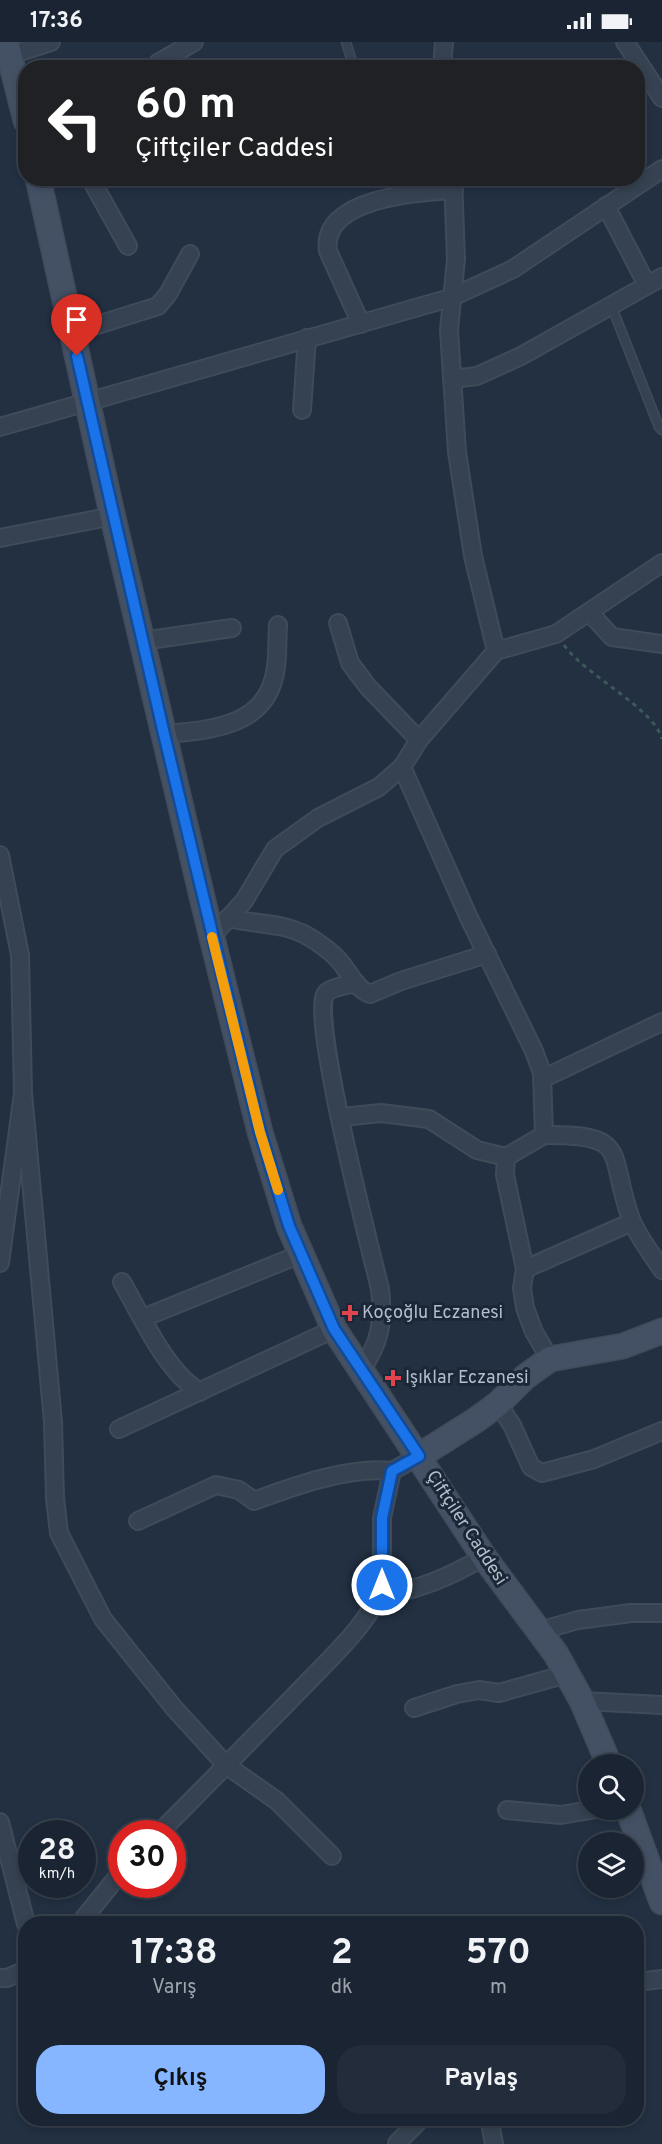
<!DOCTYPE html>
<html lang="tr">
<head>
<meta charset="utf-8">
<style>
  body { margin:0; font-family:Overpass,sans-serif; background:#232c3a; color:#f1f3f6; height:100vh; display:flex; flex-direction:column; font-size:22px; white-space:nowrap }
  * { box-sizing:border-box; margin:0 }
  p { font-size:20px; color:#9fa4ac }
  .icon { flex:none; width:33px; height:33px; fill:none; stroke:currentColor; stroke-width:2; stroke-linecap:round; stroke-linejoin:round }
  .map { position:relative; flex:1; overflow:hidden }
  .drawer { position:absolute; left:18px; top:1874px; width:626px; height:210px; display:flex; flex-direction:column; background:#1a2432; border-radius:24px; box-shadow:0 3px 9px #0003,0 0 0 2px #38414d }
  .drawer>* { flex:none }
  .banner { position:absolute; left:18px; top:18px; width:627px; height:126px; border-radius:24px; box-shadow:0 3px 9px #0003,0 0 0 2px #38414d; background:#202124; color:#fff; overflow:hidden }
  .fabs { position:absolute; left:578px; top:1712px; display:grid; gap:12px }
  .fabs a { display:grid; place-items:center; width:66px; height:66px; border-radius:50%; background:#1a2432; box-shadow:0 3px 9px #0003,0 0 0 2px #38414d; font-size:30px }
  .speed { position:absolute; left:18px; top:1778px; display:flex; gap:12px; font-size:30px; font-weight:700; text-align:center }
  .speed>* { display:grid; place-content:center; width:78px; height:78px; border-radius:50%; background:#1a2432; box-shadow:0 3px 9px #0003,0 0 0 2px #38414d; line-height:1 }
  .speed small { font-size:15px; font-weight:400 }
  .speed .limit { border:9px solid #d22; background:#fff; color:#111 }
  .pin { position:absolute; display:grid; place-items:center; width:51px; height:51px; color:#fff; margin:-62px -26px; border-radius:50% 50% 50% 0; rotate:-45deg; box-shadow:0 0 6px #0007 }
  .pin .icon { rotate:45deg }
  .me { position:absolute; width:66px; margin:-33px; rotate:0deg; stroke-linejoin:round; filter:drop-shadow(0 0 4px #0008) }
  .turn { display:flex; align-items:center; gap:21px; height:126px; padding:0 18px; font-size:27px }
  .turn .icon { width:78px; height:78px; stroke-width:2.5 }
  .turn b { display:block; font-size:42px; line-height:51px }
  .eta { display:flex; justify-content:space-evenly; align-items:center; height:102px; text-align:center }
  .eta b { font-size:36px; font-weight:700; line-height:42px }
  .button { display:flex; gap:12px; margin-top:auto; padding:12px 18px }
  .button a { flex:1; height:69px; border-radius:24px; background:#85b6ff; color:#111; font-size:24px; font-weight:700; line-height:69px; text-align:center }
  .button a+a { background:#232c3a; color:#f1f3f6 }
  .status { display:flex; justify-content:space-between; align-items:center; height:42px; padding:0 30px; background:#1a2432; direction:ltr }
  .status svg { height:16px; fill:currentColor }
  .map>svg:first-child { display:block }
</style>
</head>
<body>
<div class="status"><b>17:36</b><svg viewBox="0 0 49 12"><path d="M0 12V9h3v3zM5 12V6h3v6zM10 12V3h3v9zM15 12V0h3v12zM26 1h20v11H26zM47 4h2v5h-2z"/></svg></div>
<div class="map">
<svg width="662" height="2102" viewBox="0 0 662 2102">
  <rect width="100%" height="100%" fill="#223042"/>
  <g fill="none" stroke-linecap="round" stroke-linejoin="round">
    <defs>
      <g id="lane">
        <path d="M346,0l8,26"/>
        <path d="M611,263l48,122 3,3"/>
      </g>
      <g id="street">
        <path d="M625,0l37,56"/>
        <path d="M11,13l40,-13"/>
        <path d="M155,26l3,-5 36,-21"/>
        <path d="M442,26l2,-26"/>
        <path d="M90,136l38,68"/>
        <path d="M453,136l3,81 -7,71 8,122 16,104 23,95"/>
        <path d="M606,164l41,79"/>
        <path d="M361,282l-33,-73c-8,-53 90,-59 126,-61"/>
        <path d="M72,291l86,-27 10,-12 22,-40"/>
        <path d="M452,337l25,-3 44,-20 141,-79"/>
        <path d="M302,368l5,-72"/>
        <path d="M0,385l450,-129 63,-29 149,-100"/>
        <path d="M0,496l113,-22"/>
        <path d="M589,570l23,25 50,7"/>
        <path d="M338,581l12,40 18,24 51,53"/>
        <path d="M142,599l90,-13"/>
        <path d="M164,692c47,-4 105,-7 112,-67 2,-14 1,-28 2,-42"/>
        <path d="M402,725l67,151 65,133 8,22 2,62 -38,22 -1,18 20,94 -3,19 3,20 9,24 16,27"/>
        <path d="M0,813l20,100 3,138 -23,170"/>
        <path d="M228,876c34,8 60,3 89,24 9,6 19,14 25,22 8,10 15,26 28,30l31,-13 86,-27"/>
        <path d="M212,894l32,-35 31,-52 43,-31 61,-31 23,-20 17,-27 77,-89 60,-17 106,-71"/>
        <path d="M356,941c-8,2 -24,4 -30,10 -17,20 45,258 54,296 4,34 0,53 -19,82"/>
        <path d="M542,1037l120,-57"/>
        <path d="M23,1051l30,329 2,76 4,35 44,86 71,89 52,57 51,36 55,55"/>
        <path d="M342,1075l39,-4 48,6 48,31 29,7"/>
        <path d="M544,1093c88,-1 63,18 87,84 7,18 21,35 31,51"/>
        <path d="M525,1227l107,-47"/>
        <path d="M122,1240c19,33 44,90 78,110"/>
        <path d="M143,1276l158,-64"/>
        <path d="M498,1362l14,21 19,42 11,6 52,-14 68,-28"/>
        <path d="M119,1387l215,-100"/>
        <path d="M138,1479l78,-36 23,5 15,11c40,-15 96,-35 138,-30"/>
        <path d="M380,1554c41,-7 67,-18 104,-39"/>
        <path d="M539,1589l39,-11 53,-7h31"/>
        <path d="M582,1659l80,4"/>
        <path d="M414,1666l43,-14 22,-4 20,3 68,-19"/>
        <path d="M507,1768l54,5 35,-6"/>
        <path d="M0,1780l26,102"/>
        <path d="M159,1791c48,-48 95,-96 142,-144 25,-27 72,-68 81,-104v-67l10,-47 27,-15"/>
        <path d="M80,1881l42,-52"/>
        <path d="M0,1936h7l19,-8"/>
        <path d="M636,1940l26,-3"/>
        <path d="M489,2076l5,26"/>
        <path d="M397,2101l25,-25"/>
      </g>
      <g id="secondary">
        <path d="M6,0l20,79"/>
        <path d="M38,136l73,331 91,388 58,235 29,94 45,103 150,228 72,97 26,47 27,63"/>
        <path d="M419,1414l57,-36 22,-16 27,-27 25,-18 73,-13 39,-15"/>
        <path d="M628,1767l34,93"/>
      </g>
    </defs>
    <use href="#lane" stroke="#404b5a" stroke-width="11"/>
    <use href="#street" stroke="#404b5a" stroke-width="20"/>
    <use href="#secondary" stroke="#404b5a" stroke-width="27"/>
    <path stroke="#3d585a" stroke-width="3" stroke-dasharray="4.5 4.5" stroke-linecap="butt" d="M564,603c22,31 90,63 98,94"/>
    <use href="#lane" stroke="#364251" stroke-width="8"/>
    <use href="#street" stroke="#364251" stroke-width="16"/>
    <use href="#secondary" stroke="#445165" stroke-width="24"/>
  </g>
  <g fill="none" stroke-linecap="round" stroke-linejoin="round">
    <defs>
      <path id="route" d="M77,314l87,378 96,398 29,94 45,103 85,127 -27,15 -10,47v67"/>
    </defs>
    <use href="#route" stroke="#114b97" stroke-width="15"/>
    <use href="#route" stroke="#1a73e8" stroke-width="10"/>
    <path stroke="#f59e0b" stroke-width="10" d="M212,895l48,195 18,58"/>
  </g>
  <g fill="#e0444e" stroke="#1b2736" stroke-width="2">
    <path d="M347 1262h6v6h6v6h-6v6h-6v-6h-6v-6h6z"/>
    <path d="M390 1327h6v6h6v6h-6v6h-6v-6h-6v-6h6z"/>
  </g>
  <g text-anchor="middle" dominant-baseline="central" stroke-width="6" stroke-linejoin="round" paint-order="stroke">
    <g font-size="18" fill="#b3bdcc" stroke="#1b2736" text-anchor="start">
      <text x="362" y="1271">Koçoğlu Eczanesi</text>
      <text x="405" y="1336">Işıklar Eczanesi</text>
    </g>
    <g font-size="18" fill="#b3bdcc" stroke="#1b2736">
      <text transform="translate(466 1486) rotate(57)">Çiftçiler Caddesi</text>
    </g>
  </g>
</svg>
<div class="fabs">
<a><svg class="icon" aria-label="search" viewBox="0 0 24 24"><circle cx="10" cy="10" r="6"/><path d="M15 15l6 6"/></svg></a>
<a><svg class="icon" aria-label="layers" viewBox="0 0 24 24"><path d="M12 4l9 5-9 5-9-5zM3 14l9 5 9-5"/></svg></a>
</div>
<div class="speed"><div>28<small>km/h</small></div><div class="limit">30</div></div>
<div class="pin" style="left:77px;top:314px;background:#d93025"><svg class="icon" aria-label="arrive" viewBox="0 0 24 24"><path d="M6 21V4h12l-3 4 3 4H6"/></svg></div>
<svg class="me" style="left:382px;top:1543px" viewBox="-20 -20 40 40"><circle r="17" fill="#1a73e8" stroke="#fff" stroke-width="3"/><path d="M0-11L8 9 0 5-8 9z" fill="#fff"/></svg>
<div class="banner">
<div class="turn"><svg class="icon" aria-label="left" viewBox="0 0 24 24"><path d="M17 20v-9H6M10 6l-5 5 5 5"/></svg><div><b>60 m</b>Çiftçiler Caddesi</div></div>
</div>
<section class="drawer">
<div class="eta">
<div><b>17:38</b><p>Varış</p></div>
<div><b>2</b><p>dk</p></div>
<div><b>570</b><p>m</p></div>
</div>
<div class="button"><a>Çıkış</a><a>Paylaş</a></div>
</section>
</div>
</body>
</html>
